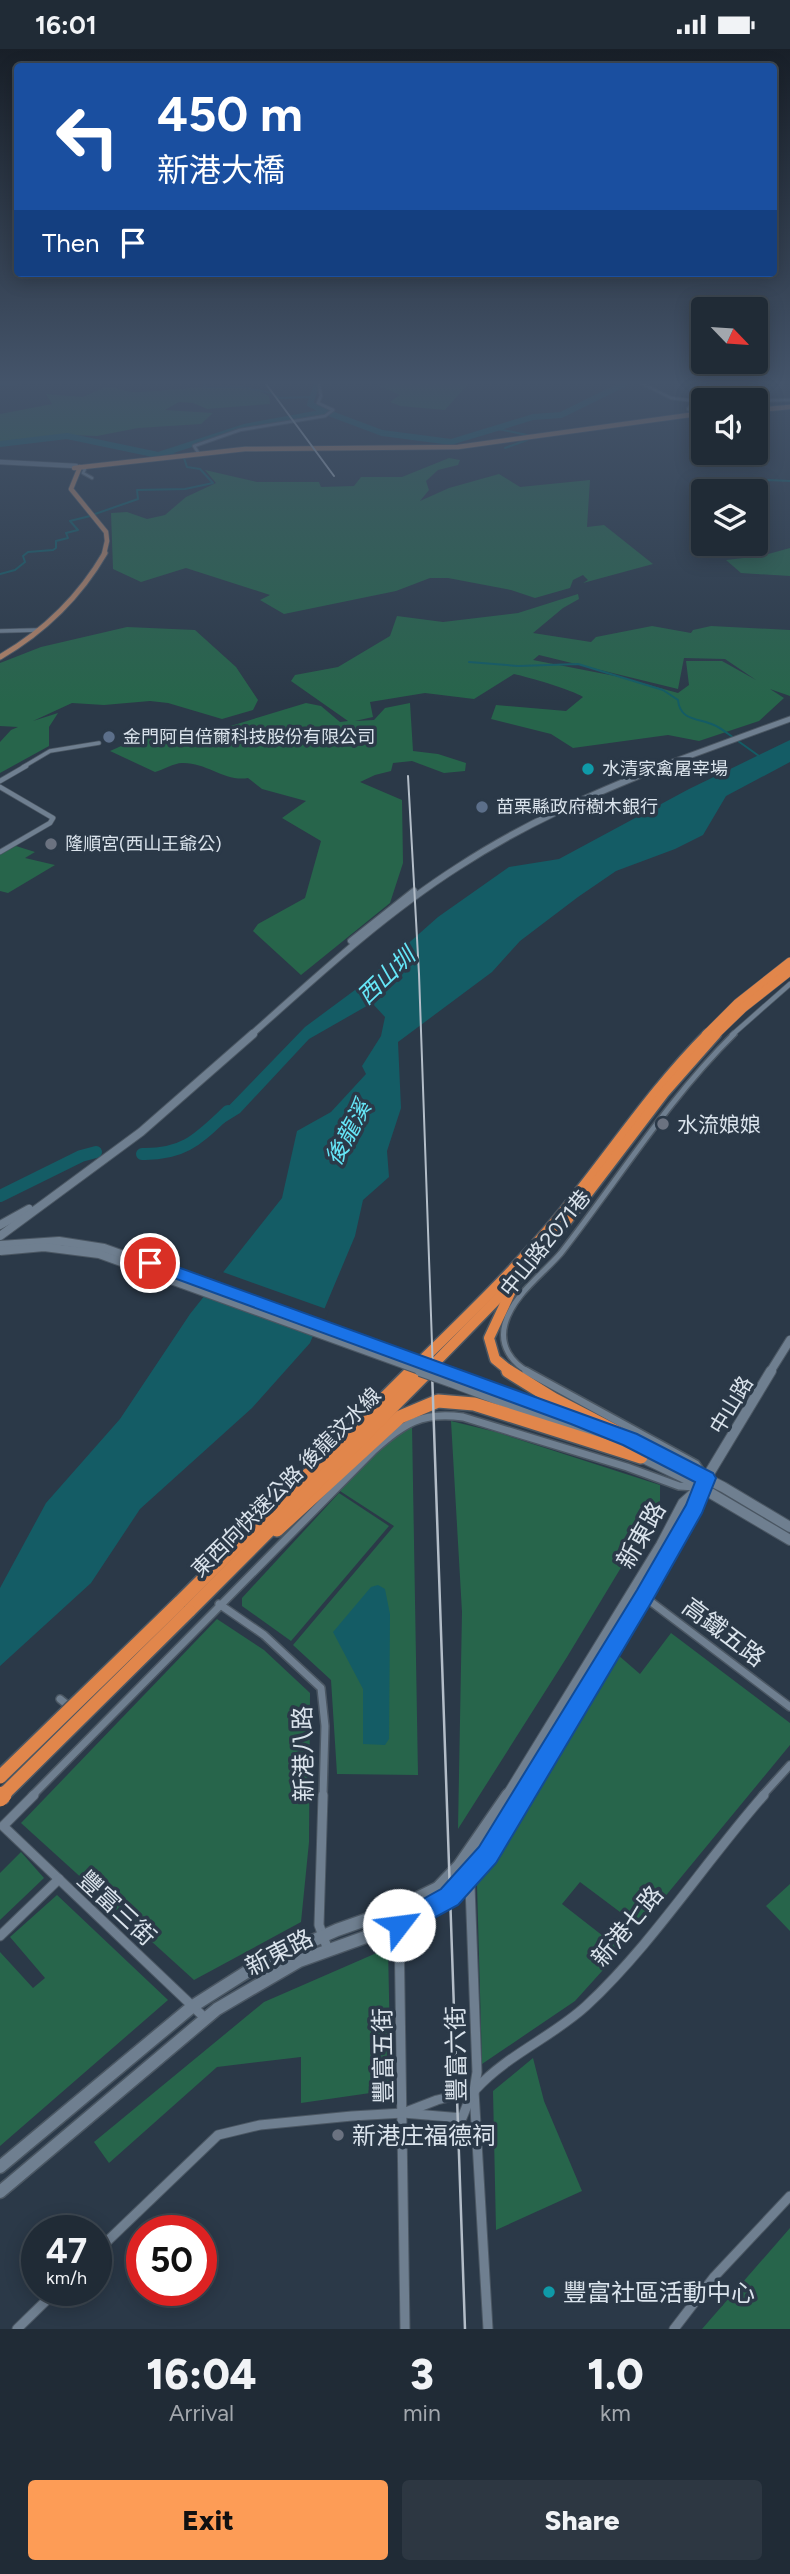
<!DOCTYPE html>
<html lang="en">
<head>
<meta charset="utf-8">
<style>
  body { margin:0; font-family:Figtree,"Noto Sans TC",sans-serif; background:#2d3742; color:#f1f3f6; height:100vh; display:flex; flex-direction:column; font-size:26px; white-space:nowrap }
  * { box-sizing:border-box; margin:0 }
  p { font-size:23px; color:#a2a7ad }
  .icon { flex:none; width:38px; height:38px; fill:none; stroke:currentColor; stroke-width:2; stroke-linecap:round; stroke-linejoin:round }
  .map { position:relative; height:2280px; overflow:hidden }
  .side { display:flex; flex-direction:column; background:#202b36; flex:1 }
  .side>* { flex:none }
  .top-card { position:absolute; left:14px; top:14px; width:763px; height:214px; border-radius:7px; box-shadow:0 4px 18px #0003,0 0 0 2px #3d4751; background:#1a4fa0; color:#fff; overflow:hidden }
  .needle { width:46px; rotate:115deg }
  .controls { position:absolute; left:691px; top:248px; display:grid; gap:14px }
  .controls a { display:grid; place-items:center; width:77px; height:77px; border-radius:7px; background:#202b36; box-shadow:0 4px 18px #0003,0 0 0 2px #3d4751; font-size:35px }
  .speed { position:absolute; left:21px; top:2166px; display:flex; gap:14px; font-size:35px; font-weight:700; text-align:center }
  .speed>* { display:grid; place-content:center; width:91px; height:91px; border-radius:50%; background:#202b36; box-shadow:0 4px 18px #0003,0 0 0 2px #3d4751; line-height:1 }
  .speed small { font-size:18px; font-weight:400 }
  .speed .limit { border:10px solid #d22; background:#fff; color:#111 }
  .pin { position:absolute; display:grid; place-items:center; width:60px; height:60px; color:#fff; margin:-30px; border:4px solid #fff; border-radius:50%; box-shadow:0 2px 7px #0007 }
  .me { position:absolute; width:77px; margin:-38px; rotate:60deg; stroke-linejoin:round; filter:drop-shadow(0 0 5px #0008) }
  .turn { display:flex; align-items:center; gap:24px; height:147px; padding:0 28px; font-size:32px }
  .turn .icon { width:91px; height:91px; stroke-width:2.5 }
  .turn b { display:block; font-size:49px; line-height:60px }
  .then { display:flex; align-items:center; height:66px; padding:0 28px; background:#0003; gap:14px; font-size:26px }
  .eta { display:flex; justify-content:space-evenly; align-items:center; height:119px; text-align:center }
  .eta b { font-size:42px; font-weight:800; line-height:49px }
  .primary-button { display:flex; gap:14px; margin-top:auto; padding:14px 28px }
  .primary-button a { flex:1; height:80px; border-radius:7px; background:#fd9c56; color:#111; font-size:28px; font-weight:800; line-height:80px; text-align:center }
  .primary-button a+a { background:#2d3742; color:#f1f3f6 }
  .status { display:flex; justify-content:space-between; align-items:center; height:49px; padding:0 35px; background:#202b36; direction:ltr }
  .status svg { height:19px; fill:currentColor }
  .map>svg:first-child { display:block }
</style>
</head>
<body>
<div class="status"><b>16:01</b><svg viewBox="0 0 49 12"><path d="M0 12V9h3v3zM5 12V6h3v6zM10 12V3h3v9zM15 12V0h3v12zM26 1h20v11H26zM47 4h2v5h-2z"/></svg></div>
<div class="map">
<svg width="790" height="2280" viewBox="0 0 790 2280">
  <rect width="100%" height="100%" fill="#2b3948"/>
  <g fill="#27654b" fill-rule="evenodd">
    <path d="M382,335h86l-23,26 -45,-4 -10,-4 10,-7 -21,-9z"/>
    <path d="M105,338c12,-1 21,6 32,5 35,-1 103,-13 132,4l1,8 -63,5 -14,-6 -14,-1 -14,8 48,3 -12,11 -63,4 -41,8 -28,-1 -69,8v-29l52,-10 -6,-10 37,3z"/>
    <path d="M449,409l11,2 -2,5 -20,5 -12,11 3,9 -9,11 29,-13 50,-14 21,13 70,-7 -3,47 17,-2 49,39 -70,19 5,-3 -5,-5 -10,5 -3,8 -35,10 -24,-8 -63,-12h-18l-34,13 -112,23 -24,-14 10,-5 -84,-27 -45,14 -28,-13 -2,-56 16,-1 20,7 18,-4 21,-18 30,-14 -11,-13 52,12h62l2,5 33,-1 7,-9h41z"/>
    <path d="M790,499v28l-49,-3 -15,-13 35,-4z"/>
    <path d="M578,545l1,5 -16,9 -30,25 58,9 5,-5 56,-11 39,7 2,-3 18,-4 79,4v66l-20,-7 14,9 -25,23 -60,20 -31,-6 -95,13 -22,-14 -60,-15 5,-14 70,6 17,-14c-10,-7 -55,-20 -69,-23l-40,25 -49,-6 -55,9 3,15 -18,4 19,-1 11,-12 25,-5 3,48 25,3 28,9 -1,8 -21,2 -32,-12 -19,2 -2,8 -16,4 -15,7 42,18 1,63 -13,40 -89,72 -48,-44 5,-7 47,-26 16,-57 -39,-23 24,-17 -44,-12 -14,-11c-23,4 -42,-16 -66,-15 -8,0 -19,7 -27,9l-45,-21 38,-17 15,-1 25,6 118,-36 15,3 19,16 8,-1 -57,-40 4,-6 43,-8 52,-31 7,-20 46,6 75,-9zM539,606l139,34 6,-31 41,1 31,21 -34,-19h-36l3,24 -11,8 -58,-16 -87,-17z"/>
    <path d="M127,578l68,3 41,37 22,33 -5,10 -31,9 -54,-16 -18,-2 -46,4 -32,-2 -39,18 25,-8 -9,14v19l-49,27v-31l11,-12 7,-3 -18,-1v-63l41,-16z"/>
    <path d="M16,797l19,6 -10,6 30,7 -47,28 -8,-2v-37z"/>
    <path d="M451,1372l45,11 164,53v18l-93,154 -109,172 4,-217z"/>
    <path d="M412,1376l6,350 -81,-1 -6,-94 -38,-35 101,-119 -54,-35 47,-48z"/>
    <path d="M339,1444l50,33 -98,115 -49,-35v-8z"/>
    <path d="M217,1570l47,31 46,43 -1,149 -8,80 -107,58 -173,-157z"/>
    <path d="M671,1584l119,90v22l-150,182 -60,-45 -18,22 59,46 -46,51 -93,63 -5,-180 50,-77 91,-152 22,19z"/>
    <path d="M21,1803l23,26 -44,42v-47z"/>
    <path d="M790,1835v47l-24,-25z"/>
    <path d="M57,1846l111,105 -168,146v-194l33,36 12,-10 -35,-41z"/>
    <path d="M388,1899l3,142 -90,13v-46l-84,10 -108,96 -15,-21 170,-140z"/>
    <path d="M533,2009l11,43 38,90 -86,39 -3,-139z"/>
    <path d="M790,2179v101h-88z"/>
  </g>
  <g fill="#145c65">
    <path d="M790,691v22l-64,34 -23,39 -28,14 -59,22 -38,26 -58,44 -28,31 -94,70 3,66 -14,43 2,26 -26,23 -8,36 -45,107 -58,65 -112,101 -49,74 -91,83v-78l46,-85 74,-84 70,-105 92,-116 15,-67 34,-19 35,-38 -4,-8 19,-30 4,-19 -13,-14 -63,36 -69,74 -21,13 -4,-6 90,-93 54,-40 79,-70 71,-50 50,-8 130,-70z"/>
    <path d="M378,1536l7,4 5,25 -1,125 -4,6 -22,-1v-55l-30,-57 38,-45z"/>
  </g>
  <path fill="#2b3948" d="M220,1222l109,39 -9,20 -113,-43z"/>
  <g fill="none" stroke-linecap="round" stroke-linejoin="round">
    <g stroke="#145c65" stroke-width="2">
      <path d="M205,335l-1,3 5,1 32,-1 30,6 8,5 35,-1"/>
      <path d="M0,336l16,-1"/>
      <path d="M493,379l34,7"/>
      <path d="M505,399l22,-8"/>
      <path d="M169,404l7,2"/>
      <path d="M713,443l16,-6 36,-3 3,-3 22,1"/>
      <path d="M95,465l43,-15 -1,-9 48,-1 28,-6 -13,-14 -13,-2 -3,-9"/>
      <path d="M0,525l15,-4 10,-8 -2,-6 5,-4 25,-2 3,-2v-7l12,-3 -2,-5 12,-3 -8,-9 20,-5"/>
      <path d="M469,613l49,4 60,-2 85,26 15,10c2,21 20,18 36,25 7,3 14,9 20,13"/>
      <path d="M738,692l21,15"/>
    </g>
    <g stroke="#145c65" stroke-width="6">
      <path d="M317,335l-7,20 16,8"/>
      <path d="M0,395l67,-8 91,19 86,-28 82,-15 56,21 69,9 82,-25 28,-2 63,-31"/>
    </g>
    <g stroke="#145c65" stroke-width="12">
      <path d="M142,1105c43,1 57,-16 86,-43"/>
      <path d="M0,1147l81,-40 15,-4"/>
    </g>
    <defs>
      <g id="street-far5">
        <path d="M319,335l2,12 -3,7 15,7"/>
        <path d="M643,335l28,14 33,4"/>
        <path d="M735,352l55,-1"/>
        <path d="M694,353l-6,7 12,5"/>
        <path d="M199,405l-5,-8 46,-16 85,-14 8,-6"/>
        <path d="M80,418l5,2 -2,4 9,5"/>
      </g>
      <g id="street-far4">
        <path d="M0,582l39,-1"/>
        <path d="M23,718l27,-16 49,-8"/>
      </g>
      <g id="street-far3">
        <path d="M0,732l26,-15"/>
        <path d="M0,738l53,31 -3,5 -50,29"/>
        <path d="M732,986l58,-51"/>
      </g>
      <path id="street-far2" d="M529,1323c-17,-9 -30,-26 -24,-48 8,-29 37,-49 56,-71 57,-73 107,-154 173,-219"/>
      <g id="street-far1">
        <path d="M526,1322l170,93 8,12"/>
        <path d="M634,1540l156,118"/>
        <path d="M219,1555l45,31 57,53 4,38 -2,70"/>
        <path d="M60,1650l10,8"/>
        <path d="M32,1747l342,-346c30,-26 47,-39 89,-33l164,50 52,19 17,1"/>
        <path d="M762,1747l28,-31"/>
      </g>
      <g id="street">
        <path d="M34,1746l-31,31 202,192"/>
        <path d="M323,1746l-4,130 9,25"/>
        <path d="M467,1830l3,7 7,186 -3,19 14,238"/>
        <path d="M391,1862l8,14 6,404"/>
        <path d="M0,1887l59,-57"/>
        <path d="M406,2063l31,-12 37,-9"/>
        <path d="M96,2203l122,-117 42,-10 92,-9 51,-3 59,5c4,-9 7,-21 14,-29 31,-34 76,-52 110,-83 65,-60 119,-144 178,-211"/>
        <path d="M17,2280l39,-38"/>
        <path d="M674,2280l40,-52 76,-81"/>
      </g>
      <path id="secondary-far5" d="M0,413l76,4"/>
      <path id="secondary-far4" d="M659,718l131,-48"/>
      <g id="secondary-far3">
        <path d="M351,892l63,-50"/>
        <path d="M251,986c66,-59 132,-120 207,-168 64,-42 134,-73 205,-101"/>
      </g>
      <g id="secondary-far2">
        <path d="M0,1176l29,-16"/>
        <path d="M0,1187l141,-104 112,-98"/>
        <path d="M770,1323l20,-32"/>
      </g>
      <g id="secondary-far1">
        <path d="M456,1325l126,47"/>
        <path d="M451,1333l152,57"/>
        <path d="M627,1389l96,49 67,40"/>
        <path d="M637,1406l48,23 105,62"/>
        <path d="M507,1747l154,-251 22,-42 18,-16"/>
        <path d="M523,1747l121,-199 51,-89 6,-21 70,-116"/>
      </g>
      <g id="secondary">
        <path d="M0,2118l193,-161 63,-40 81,-36 54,-19 47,-23 21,-22 49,-71"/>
        <path d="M0,2143l217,-183 82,-48 100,-36 50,-28 38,-42 37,-60"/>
      </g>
      <g id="primary-far1">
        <path d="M756,361l34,-3"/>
        <path d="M80,418l-9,22 35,43 1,9 -3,13"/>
        <path d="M74,419l171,-19 213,-2 246,-34"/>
      </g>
      <path id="primary" d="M0,608c43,-25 80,-61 105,-104"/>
      <g id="highway-far2">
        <path d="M706,986l32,-32 52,-41"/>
        <path d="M715,986l28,-27 47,-37"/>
      </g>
      <g id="highway-far1">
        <path d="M410,1323c53,-52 107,-103 154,-161 48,-59 90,-123 144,-177"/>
        <path d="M426,1323l117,-120 121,-159 52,-59"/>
        <path d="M511,1323l-16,-13 -6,-21 22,-47"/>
      </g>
      <g id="highway">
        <path d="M508,1322l45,28 77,40"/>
        <path d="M277,1481l123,-113 38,-16 36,3 167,53"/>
        <path d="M179,1554l233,-232"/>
        <path d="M189,1562l239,-240"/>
      </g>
    </defs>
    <use href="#street-far5" stroke="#4b5763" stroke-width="4.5"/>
    <use href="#street-far4" stroke="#4b5763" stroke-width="5"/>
    <use href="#street-far3" stroke="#4b5763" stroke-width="6"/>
    <use href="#street-far2" stroke="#4b5763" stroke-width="8"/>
    <use href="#street-far1" stroke="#4b5763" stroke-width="10"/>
    <use href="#street" stroke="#4b5763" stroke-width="11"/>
    <use href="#secondary-far5" stroke="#4b5763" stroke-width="6"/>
    <use href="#secondary-far4" stroke="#4b5763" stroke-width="7"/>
    <use href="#secondary-far3" stroke="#4b5763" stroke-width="8"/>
    <use href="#secondary-far2" stroke="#4b5763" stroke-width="10"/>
    <use href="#secondary-far1" stroke="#4b5763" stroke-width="12"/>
    <use href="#secondary" stroke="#4b5763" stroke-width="15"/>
    <use href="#primary-far1" stroke="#4b5763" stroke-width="6"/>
    <use href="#primary" stroke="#4b5763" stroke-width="7"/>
    <use href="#highway-far2" stroke="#4b5763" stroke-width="10"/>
    <use href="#highway-far1" stroke="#4b5763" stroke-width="13"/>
    <use href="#highway" stroke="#4b5763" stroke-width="16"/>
    <use href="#street-far5" stroke="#6f7f90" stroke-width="2.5"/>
    <use href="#street-far4" stroke="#6f7f90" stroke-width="3.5"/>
    <use href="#street-far3" stroke="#6f7f90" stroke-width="4.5"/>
    <use href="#street-far2" stroke="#6f7f90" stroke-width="5"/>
    <use href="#street-far1" stroke="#6f7f90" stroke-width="7"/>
    <use href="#street" stroke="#6f7f90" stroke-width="9"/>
    <use href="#secondary-far5" stroke="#6f7f90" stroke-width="4.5"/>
    <use href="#secondary-far4" stroke="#6f7f90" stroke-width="5"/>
    <use href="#secondary-far3" stroke="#6f7f90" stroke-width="6"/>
    <use href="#secondary-far2" stroke="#6f7f90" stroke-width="8"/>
    <use href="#secondary-far1" stroke="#6f7f90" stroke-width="10"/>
    <use href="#secondary" stroke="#6f7f90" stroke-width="12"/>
    <use href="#primary-far1" stroke="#b38367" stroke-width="4.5"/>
    <use href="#primary" stroke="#b38367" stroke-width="5"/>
    <use href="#highway-far2" stroke="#e1864b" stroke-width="9"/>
    <use href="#highway-far1" stroke="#e1864b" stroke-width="10"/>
    <use href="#highway" stroke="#e1864b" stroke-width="13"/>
    <g stroke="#b3bdc8" stroke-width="2">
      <path d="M266,335l68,92"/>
      <path d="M408,727l11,198 14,398"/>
    </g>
    <path stroke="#b3bdc8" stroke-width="2.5" d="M432,1322l33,958"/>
    <defs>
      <g id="secondary-bridge-far1">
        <path d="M0,1196l59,-4 45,7 348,124"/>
        <path d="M0,1202l44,-4 55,7 326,118"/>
      </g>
      <g id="secondary-bridge">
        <path d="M420,1322l31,11"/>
        <path d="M447,1322l9,3"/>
      </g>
      <g id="highway-bridge-far1">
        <path d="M0,1728l179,-174"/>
        <path d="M2,1747l187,-185"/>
      </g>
      <path id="highway-bridge" d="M0,1749l3,-3"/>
    </defs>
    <use href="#secondary-bridge-far1" stroke="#4b5763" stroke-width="10" stroke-linecap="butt"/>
    <use href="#secondary-bridge" stroke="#4b5763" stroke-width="12" stroke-linecap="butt"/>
    <use href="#highway-bridge-far1" stroke="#4b5763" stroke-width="16" stroke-linecap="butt"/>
    <use href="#highway-bridge" stroke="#4b5763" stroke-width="19" stroke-linecap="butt"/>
    <use href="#secondary-bridge-far1" stroke="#6f7f90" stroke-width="8"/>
    <use href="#secondary-bridge" stroke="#6f7f90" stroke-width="10"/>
    <use href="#highway-bridge-far1" stroke="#e1864b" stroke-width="13"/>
    <use href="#highway-bridge" stroke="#e1864b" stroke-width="17"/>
  </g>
  <linearGradient id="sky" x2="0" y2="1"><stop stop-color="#181f28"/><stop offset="0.51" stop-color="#44546a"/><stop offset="1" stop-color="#44546a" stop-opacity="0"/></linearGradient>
  <rect width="790" height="654" fill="url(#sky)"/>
  <path fill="#1a73e8" stroke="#114b97" stroke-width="2" d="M150,1208l487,177 76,39 3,5 -14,35 -51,90 -155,260 -38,42 -59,32 -8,-4 -4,-8 4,-8 50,-28 38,-42 158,-257 49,-85 9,-23 -72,-37 -52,-21 -427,-157 -2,-4z"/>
  <g fill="#5c6f8a" stroke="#2b3948" stroke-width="2.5">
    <circle cx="109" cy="688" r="7"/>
    <circle cx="482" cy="758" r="7"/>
  </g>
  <g fill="#0f9aa8" stroke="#2b3948" stroke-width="2.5">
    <circle cx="588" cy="720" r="7"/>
    <circle cx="549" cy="2243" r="7"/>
  </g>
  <g fill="#6b7280" stroke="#2b3948" stroke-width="2.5">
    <circle cx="51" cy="795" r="7"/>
    <circle cx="663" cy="1075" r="7"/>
    <circle cx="338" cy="2086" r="7"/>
  </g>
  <g text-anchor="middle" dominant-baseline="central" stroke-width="7" stroke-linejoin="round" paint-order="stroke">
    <g font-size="18" fill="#dae3ec" stroke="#2b3948" text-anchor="start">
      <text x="123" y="688">金門阿自倍爾科技股份有限公司</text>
      <text x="602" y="720">水清家禽屠宰場</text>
      <text x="496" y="758">苗栗縣政府樹木銀行</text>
      <text x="65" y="795">隆順宮(西山王爺公)</text>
    </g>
    <g font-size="21" fill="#dae3ec" stroke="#2b3948" text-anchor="start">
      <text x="677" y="1075">水流娘娘</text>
    </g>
    <g font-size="21" fill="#dae3ec" stroke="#2b3948">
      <text transform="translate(545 1194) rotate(-51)">中山路2071巷</text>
      <text transform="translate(731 1356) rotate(-59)">中山路</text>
      <text transform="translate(286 1433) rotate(-45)">東西向快速公路 後龍汶水線</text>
    </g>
    <g font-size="23" font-style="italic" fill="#66e7f8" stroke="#2b3948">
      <text transform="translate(386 927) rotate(-44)">西山圳</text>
      <text transform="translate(348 1084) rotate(-62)">後龍溪</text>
    </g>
    <g font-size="24" fill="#dae3ec" stroke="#2b3948">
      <text transform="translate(641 1486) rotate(-60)">新東路</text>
      <text transform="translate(724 1583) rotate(37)">高鐵五路</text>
      <text transform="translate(303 1705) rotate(-91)">新港八路</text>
      <text transform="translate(117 1859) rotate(43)">豐富三街</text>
      <text transform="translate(627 1877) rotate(-50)">新港七路</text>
      <text transform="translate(279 1903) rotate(-27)">新東路</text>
      <text transform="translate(456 2005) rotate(-91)">豐富六街</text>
      <text transform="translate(383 2007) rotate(-91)">豐富五街</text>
    </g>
    <g font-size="24" fill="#dae3ec" stroke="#2b3948" text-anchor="start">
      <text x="352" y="2086">新港庄福德祠</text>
      <text x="563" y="2243">豐富社區活動中心</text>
    </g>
  </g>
</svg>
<div class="controls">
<a><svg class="needle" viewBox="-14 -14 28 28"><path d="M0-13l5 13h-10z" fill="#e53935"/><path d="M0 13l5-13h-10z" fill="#a2a7ad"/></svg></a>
<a><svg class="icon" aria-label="sound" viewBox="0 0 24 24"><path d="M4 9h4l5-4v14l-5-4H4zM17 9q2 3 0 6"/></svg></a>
<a><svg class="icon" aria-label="layers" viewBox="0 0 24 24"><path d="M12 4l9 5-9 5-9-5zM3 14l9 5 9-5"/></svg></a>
</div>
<div class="speed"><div>47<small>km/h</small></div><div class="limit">50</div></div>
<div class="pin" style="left:150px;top:1214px;background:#d93025"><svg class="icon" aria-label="arrive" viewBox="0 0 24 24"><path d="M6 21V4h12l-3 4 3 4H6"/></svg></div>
<svg class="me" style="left:399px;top:1876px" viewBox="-20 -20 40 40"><circle r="19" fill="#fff"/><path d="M0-13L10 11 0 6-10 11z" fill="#1a73e8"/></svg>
<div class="top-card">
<div class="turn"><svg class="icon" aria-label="left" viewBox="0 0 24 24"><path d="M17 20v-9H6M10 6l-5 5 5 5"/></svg><div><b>450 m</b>新港大橋</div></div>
<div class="then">Then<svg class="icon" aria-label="arrive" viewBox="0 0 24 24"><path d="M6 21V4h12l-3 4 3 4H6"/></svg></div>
</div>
</div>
<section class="side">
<div class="eta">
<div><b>16:04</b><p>Arrival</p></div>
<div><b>3</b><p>min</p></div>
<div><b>1.0</b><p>km</p></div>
</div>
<div class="primary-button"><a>Exit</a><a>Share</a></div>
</section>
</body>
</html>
